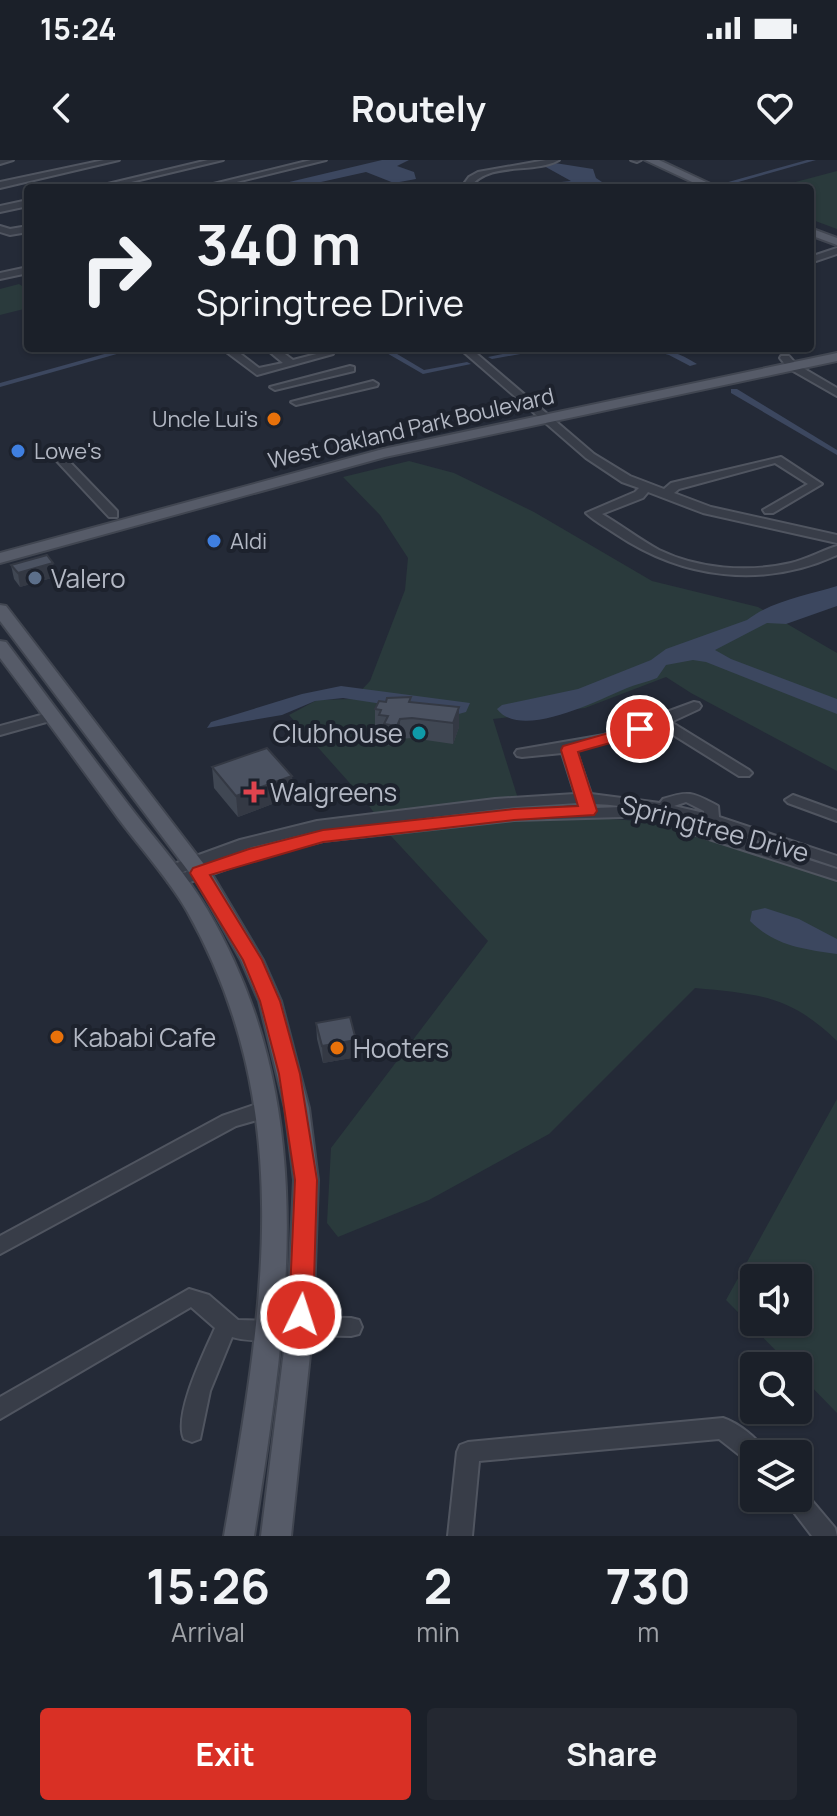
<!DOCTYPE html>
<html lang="en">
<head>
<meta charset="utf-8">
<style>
  body { margin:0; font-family:Manrope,sans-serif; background:#242831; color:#f1f3f6; height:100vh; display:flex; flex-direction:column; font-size:30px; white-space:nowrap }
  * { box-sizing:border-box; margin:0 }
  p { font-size:26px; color:#a0a3a8 }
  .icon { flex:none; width:44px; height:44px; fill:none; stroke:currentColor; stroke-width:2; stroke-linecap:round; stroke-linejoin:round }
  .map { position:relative; height:1376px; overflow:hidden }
  .details { display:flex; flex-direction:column; background:#1b2029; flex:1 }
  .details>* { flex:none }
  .hud { position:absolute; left:24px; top:24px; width:790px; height:168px; border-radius:8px; box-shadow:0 2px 6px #0004,0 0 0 2px #393e46; background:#1b2029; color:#f1f3f6; overflow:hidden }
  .buttons { position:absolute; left:740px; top:1104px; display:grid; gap:16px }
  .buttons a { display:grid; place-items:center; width:72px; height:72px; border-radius:8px; background:#1b2029; box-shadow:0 2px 6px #0004,0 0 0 2px #393e46; font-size:40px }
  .pin { position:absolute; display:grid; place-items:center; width:68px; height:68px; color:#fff; margin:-34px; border:4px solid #fff; border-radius:50%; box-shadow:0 2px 8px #0007 }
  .me { position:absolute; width:88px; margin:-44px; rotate:4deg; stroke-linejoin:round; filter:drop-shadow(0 0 6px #0008) }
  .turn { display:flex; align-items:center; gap:28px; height:168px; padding:0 40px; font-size:36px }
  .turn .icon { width:104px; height:104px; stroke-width:2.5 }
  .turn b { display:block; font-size:56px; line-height:68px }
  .eta { display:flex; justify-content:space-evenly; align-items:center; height:136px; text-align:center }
  .eta b { font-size:48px; font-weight:700; line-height:56px }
  .cta { display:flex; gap:16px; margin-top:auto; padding:16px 40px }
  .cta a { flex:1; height:92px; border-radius:8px; background:#d93025; color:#fff; font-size:32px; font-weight:700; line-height:92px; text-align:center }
  .cta a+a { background:#242831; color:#f1f3f6 }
  .status { display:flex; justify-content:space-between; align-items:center; height:56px; padding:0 40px; background:#1b2029; direction:ltr }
  .status svg { height:22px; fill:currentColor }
  header { display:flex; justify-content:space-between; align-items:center; height:104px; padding:0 40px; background:#1b2029; font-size:36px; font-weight:700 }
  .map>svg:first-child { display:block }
</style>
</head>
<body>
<div class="status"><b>15:24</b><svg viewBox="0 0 49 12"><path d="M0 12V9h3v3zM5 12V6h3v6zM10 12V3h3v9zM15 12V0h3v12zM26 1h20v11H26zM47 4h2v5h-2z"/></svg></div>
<header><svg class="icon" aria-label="back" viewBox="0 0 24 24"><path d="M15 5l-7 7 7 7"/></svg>Routely<svg class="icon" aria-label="heart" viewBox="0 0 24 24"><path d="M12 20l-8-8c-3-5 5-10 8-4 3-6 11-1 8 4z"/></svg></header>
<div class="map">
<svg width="837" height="1376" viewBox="0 0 837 1376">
  <rect width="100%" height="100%" fill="#242a37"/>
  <g fill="#2a3a3c" fill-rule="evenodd">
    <path d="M837,11v58l-27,-10v-31h-37z"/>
    <path d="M19,124l9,6v18l-28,7v-26z"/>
    <path d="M409,301l45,12 80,39 118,69 106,26 79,46v118l-146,-78 -25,-16 -81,31 -92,11 32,102c42,-2 82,-5 123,2 65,10 127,36 189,57v161c-47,-46 -80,-47 -142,-53l-146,146 -120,66 -91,37 -11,-14 4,-75 157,-207 -97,-105 -27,-37 -75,-84 28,-15 36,-1 17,-18 35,-91 3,-32 -28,-43 -37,-38z"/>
    <path d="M837,939v314l-39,-40v-7h-7l-65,-66zM754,1118h44v44h-44z"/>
  </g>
  <g fill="#3c475f">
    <path d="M382,0h27l-12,6 17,6 2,7 -22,4 -28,-11 -72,16h-30z"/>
    <path d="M555,3l38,6 3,9 9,6 -78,4 4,-3 40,-4 -27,-15z"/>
    <path d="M837,426v20l-51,18 -19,-1 -52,27 16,9 106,40v15l-131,-52 -13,-2 -27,5 -9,13c-10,4 -20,6 -30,10 -27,11 -106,53 -130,21l5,-4 76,-16 73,-29 15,-11 81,-29c24,-19 61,-25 90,-34z"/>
    <path d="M341,526l129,17 -4,9 -11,3 -112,-17 -28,3 -33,14 -75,13 4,-6 91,-28z"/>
    <path d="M765,748l34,11 38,20v15c-34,-5 -62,-8 -87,-33l2,-10z"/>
  </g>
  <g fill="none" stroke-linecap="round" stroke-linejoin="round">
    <g fill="#3c475f" fill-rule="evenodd">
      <path d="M807,0h9l-99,28h-10z"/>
      <path d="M126,188h12l-138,39v-4z"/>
      <path d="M378,188h9l37,22 43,-8 4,2 -48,10z"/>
      <path d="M531,188h16l-4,2 -51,9 -4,-2z"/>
      <path d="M643,188c21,0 37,5 54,16l-7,2 -21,-11z"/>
      <path d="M731,229h6l100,61v5l-106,-62z"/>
    </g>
    <defs>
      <g id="minor">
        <path d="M0,0h13l-13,4z"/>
        <path d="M104,0h15l-119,28v-6z"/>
        <path d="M208,0h15l-117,28h-15z"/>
        <path d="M311,0h15l-114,28h-15z"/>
        <path d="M546,0h13c-27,15 -69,0 -90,28h-8l8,-11 9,-5z"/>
        <path d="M631,0h10l-4,2z"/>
        <path d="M28,40v6l-28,6v-6z"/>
        <path d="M0,66l10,3 18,-3v6l-18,3 -10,-3z"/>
        <path d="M837,88v6l-27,9v-6z"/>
        <path d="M28,107v6l-28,6v-6z"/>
        <path d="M221,188h12l26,20 24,-5 -18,-15h12l16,12 35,-9 5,3 -76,21z"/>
        <path d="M459,188h11l124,106 36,22 34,13 7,-6 110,-26 41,27 -49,29h-8l-2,-3 45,-26 -33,-21 -96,26 -5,4 37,14 126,28v8l-134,-30 -55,-21 -5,6 -41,16c19,11 37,25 57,36 39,19 89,23 132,13 16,-4 30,-12 46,-17v9c-74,34 -154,24 -221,-21 -10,-7 -22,-13 -30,-21l49,-21 4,-4 -17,-6 -36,-24z"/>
        <path d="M781,196h8l7,8 41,24v8l-49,-28 -8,-10z"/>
        <path d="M350,206l4,1v4l-79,19 -5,-3z"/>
        <path d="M373,221l5,3 -1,2 -81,19 -5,-3z"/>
        <path d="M58,293l4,1 55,57v6h-8l-55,-59 -2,-2z"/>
        <path d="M694,542l5,1 2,3 -2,3 -28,13 78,48 3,3 -3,3h-10l-80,-50 -83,24 15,44 69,9 3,-4c27,-9 30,-6 55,7l1,11 118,39v11l-119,-40v4l119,38v11l-159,-51 -2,-4 8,-5 19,6v-3c-36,-9 -72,-18 -109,-19l1,4 27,-1 8,5 -8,5 -108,3 -191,21 -63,16 -84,30 -8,-5 2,-4 79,-29 74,-18 191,-21 66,-2 -2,-5 -61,4 -200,24 -65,16 -83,30 -8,-5 2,-4 77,-28 77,-19 178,-22 80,-5 -13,-41 -40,4 -5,-1 -2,-3 2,-3 87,-15zM686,642l18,9v2l-30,-7z"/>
        <path d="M52,552l5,1 2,3 -2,3 -57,16v-9z"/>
        <path d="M793,635l44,16v10l-49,-18 -3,-3z"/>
        <path d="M268,943l7,2 2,5 -2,5 -39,11 -236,128v-18l222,-120 35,-12z"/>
        <path d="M189,1129l20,6 29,25 32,1 8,2 3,7 -3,7c-14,5 -32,4 -46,0l-22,54 -10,48 -8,3 -8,-3c-11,-24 20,-86 31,-111l-24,-21 -191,112v-22z"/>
        <path d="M300,1157l51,1 8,2 3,7 -3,7 -8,2 -51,-1 -8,-2 -3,-7 3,-7z"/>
        <path d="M723,1258c15,5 37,21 43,36h-12v10l-7,-3 -28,-22 -240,22 -7,75h-24l9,-84 3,-7 8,-3z"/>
        <path d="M798,1328l5,2 32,38 2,8h-25l-29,-38h15z"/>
      </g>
      <g id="major">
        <path d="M645,0h14l60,28h-14z"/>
        <path d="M810,68l27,10v7l-27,-10z"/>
        <path d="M837,193v8l-452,96 -385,106v-10l383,-104z"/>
        <path d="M0,445l6,1 207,270 50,84 18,41 28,107 9,72 -5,146 -22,210h-30l26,-210 7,-146 -9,-72 -26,-107 -18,-41 -43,-76 -198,-263z"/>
        <path d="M0,481l6,1c43,57 85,114 128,170 25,32 52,62 73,97 117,198 80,412 47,627h-30c37,-217 77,-422 -37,-625 -19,-33 -46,-62 -69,-93 -39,-53 -78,-107 -118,-160z"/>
      </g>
    </defs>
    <use href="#minor" stroke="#505560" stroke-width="4"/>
    <use href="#major" stroke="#414651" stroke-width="4"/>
    <use href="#minor" fill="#383d48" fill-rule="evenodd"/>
    <use href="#major" fill="#565b68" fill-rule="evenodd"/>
  </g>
  <g fill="#404753">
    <path d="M53,403l2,14 -35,10 -6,-8 -3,-14z"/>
    <path d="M411,537v5l48,5v20l-6,17 -41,-6 -12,1 -3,7 -13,-1v-9l-4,-1 -1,-5h-4v-21l11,-7z"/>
    <path d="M212,607l80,9 1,20 -55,21 -24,-29z"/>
    <path d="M316,863l40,17 1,17 -34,6 -6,-24z"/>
  </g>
  <g fill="#343944">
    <path d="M53,403l2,14 -35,10 -2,-14z"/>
    <path d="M459,547v20l-6,17v-21z"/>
    <path d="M400,559v20l-3,7v-20z"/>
    <path d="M292,616l1,20 -55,21 -2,-21z"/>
    <path d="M356,880l1,17 -34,6 -1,-17z"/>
  </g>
  <g fill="#4b5261" stroke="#343944" stroke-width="2">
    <path d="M47,395l6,8 -35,10 -7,-8z"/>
    <path d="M411,537l-2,5 50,5 -6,16 -41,-5 -12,1 -3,7 -13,-2 4,-8 -9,-1 2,-5 -6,-1 4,-8 7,1 1,-4z"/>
    <path d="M267,588l25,28 -56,20 -24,-29z"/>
    <path d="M350,857l6,23 -34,6 -6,-23z"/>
  </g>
  <path fill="#d93025" stroke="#8d1f18" stroke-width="2" d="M640,564l6,1 2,4 -2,4 -68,19 19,59 -3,4 -80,5 -191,22 -113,33 52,85 18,41 20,73 17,106 -4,135 -3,8 -9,3 -9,-3 -3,-8 6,-135 -16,-106 -19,-73 -17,-41 -53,-87 3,-5 56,-19 74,-19 191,-21 64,-3 -17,-56 2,-4z"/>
  <g fill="#e8710a" stroke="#1d222d" stroke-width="3">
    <circle cx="274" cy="259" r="8"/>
    <circle cx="57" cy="877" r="8"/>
    <circle cx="337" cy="888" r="8"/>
  </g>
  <g fill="#3f7fe0" stroke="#1d222d" stroke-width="3">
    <circle cx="18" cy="291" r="8"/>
    <circle cx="214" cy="381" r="8"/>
  </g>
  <circle fill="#5c6f8a" stroke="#1d222d" stroke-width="3" cx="35" cy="418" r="8"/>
  <circle fill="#0f9aa8" stroke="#1d222d" stroke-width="3" cx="419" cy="573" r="8"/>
  <path fill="#e0444e" stroke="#1d222d" stroke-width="3" d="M250 620h8v8h8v8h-8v8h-8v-8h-8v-8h8z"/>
  <g text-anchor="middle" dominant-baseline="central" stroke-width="8" stroke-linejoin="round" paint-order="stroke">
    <g font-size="22" fill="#b3b8c4" stroke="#1d222d" text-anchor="start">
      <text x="258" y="259" text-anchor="end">Uncle Lui's</text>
      <text x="34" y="291">Lowe's</text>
      <text x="230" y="381">Aldi</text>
    </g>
    <g font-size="22" fill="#b3b8c4" stroke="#1d222d">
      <text transform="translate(411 268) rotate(-13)">West Oakland Park Boulevard</text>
    </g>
    <g font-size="26" fill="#b3b8c4" stroke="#1d222d" text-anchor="start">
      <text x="51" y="418">Valero</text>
      <text x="403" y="573" text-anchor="end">Clubhouse</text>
      <text x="270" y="632">Walgreens</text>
      <text x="73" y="877">Kababi Cafe</text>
      <text x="353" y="888">Hooters</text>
    </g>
    <g font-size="26" fill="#b3b8c4" stroke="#1d222d">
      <text transform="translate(715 668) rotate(15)">Springtree Drive</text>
    </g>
  </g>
</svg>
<div class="buttons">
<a><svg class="icon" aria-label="sound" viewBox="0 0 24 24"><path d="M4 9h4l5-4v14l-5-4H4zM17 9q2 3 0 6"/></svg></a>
<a><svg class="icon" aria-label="search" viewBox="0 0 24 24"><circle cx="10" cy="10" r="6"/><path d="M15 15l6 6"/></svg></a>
<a><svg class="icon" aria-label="layers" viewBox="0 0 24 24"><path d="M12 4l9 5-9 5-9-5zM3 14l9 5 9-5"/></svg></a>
</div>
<div class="pin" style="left:640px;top:569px;background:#d93025"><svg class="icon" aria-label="arrive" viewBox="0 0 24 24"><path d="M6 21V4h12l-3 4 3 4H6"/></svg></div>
<svg class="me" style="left:301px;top:1155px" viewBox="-20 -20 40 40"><circle r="17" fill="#d93025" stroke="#fff" stroke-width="3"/><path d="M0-11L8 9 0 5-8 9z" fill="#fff"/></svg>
<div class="hud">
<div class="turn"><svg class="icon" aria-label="right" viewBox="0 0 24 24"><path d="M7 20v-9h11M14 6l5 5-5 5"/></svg><div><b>340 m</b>Springtree Drive</div></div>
</div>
</div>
<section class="details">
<div class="eta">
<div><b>15:26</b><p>Arrival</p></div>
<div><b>2</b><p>min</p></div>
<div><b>730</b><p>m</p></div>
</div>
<div class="cta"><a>Exit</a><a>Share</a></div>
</section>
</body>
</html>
